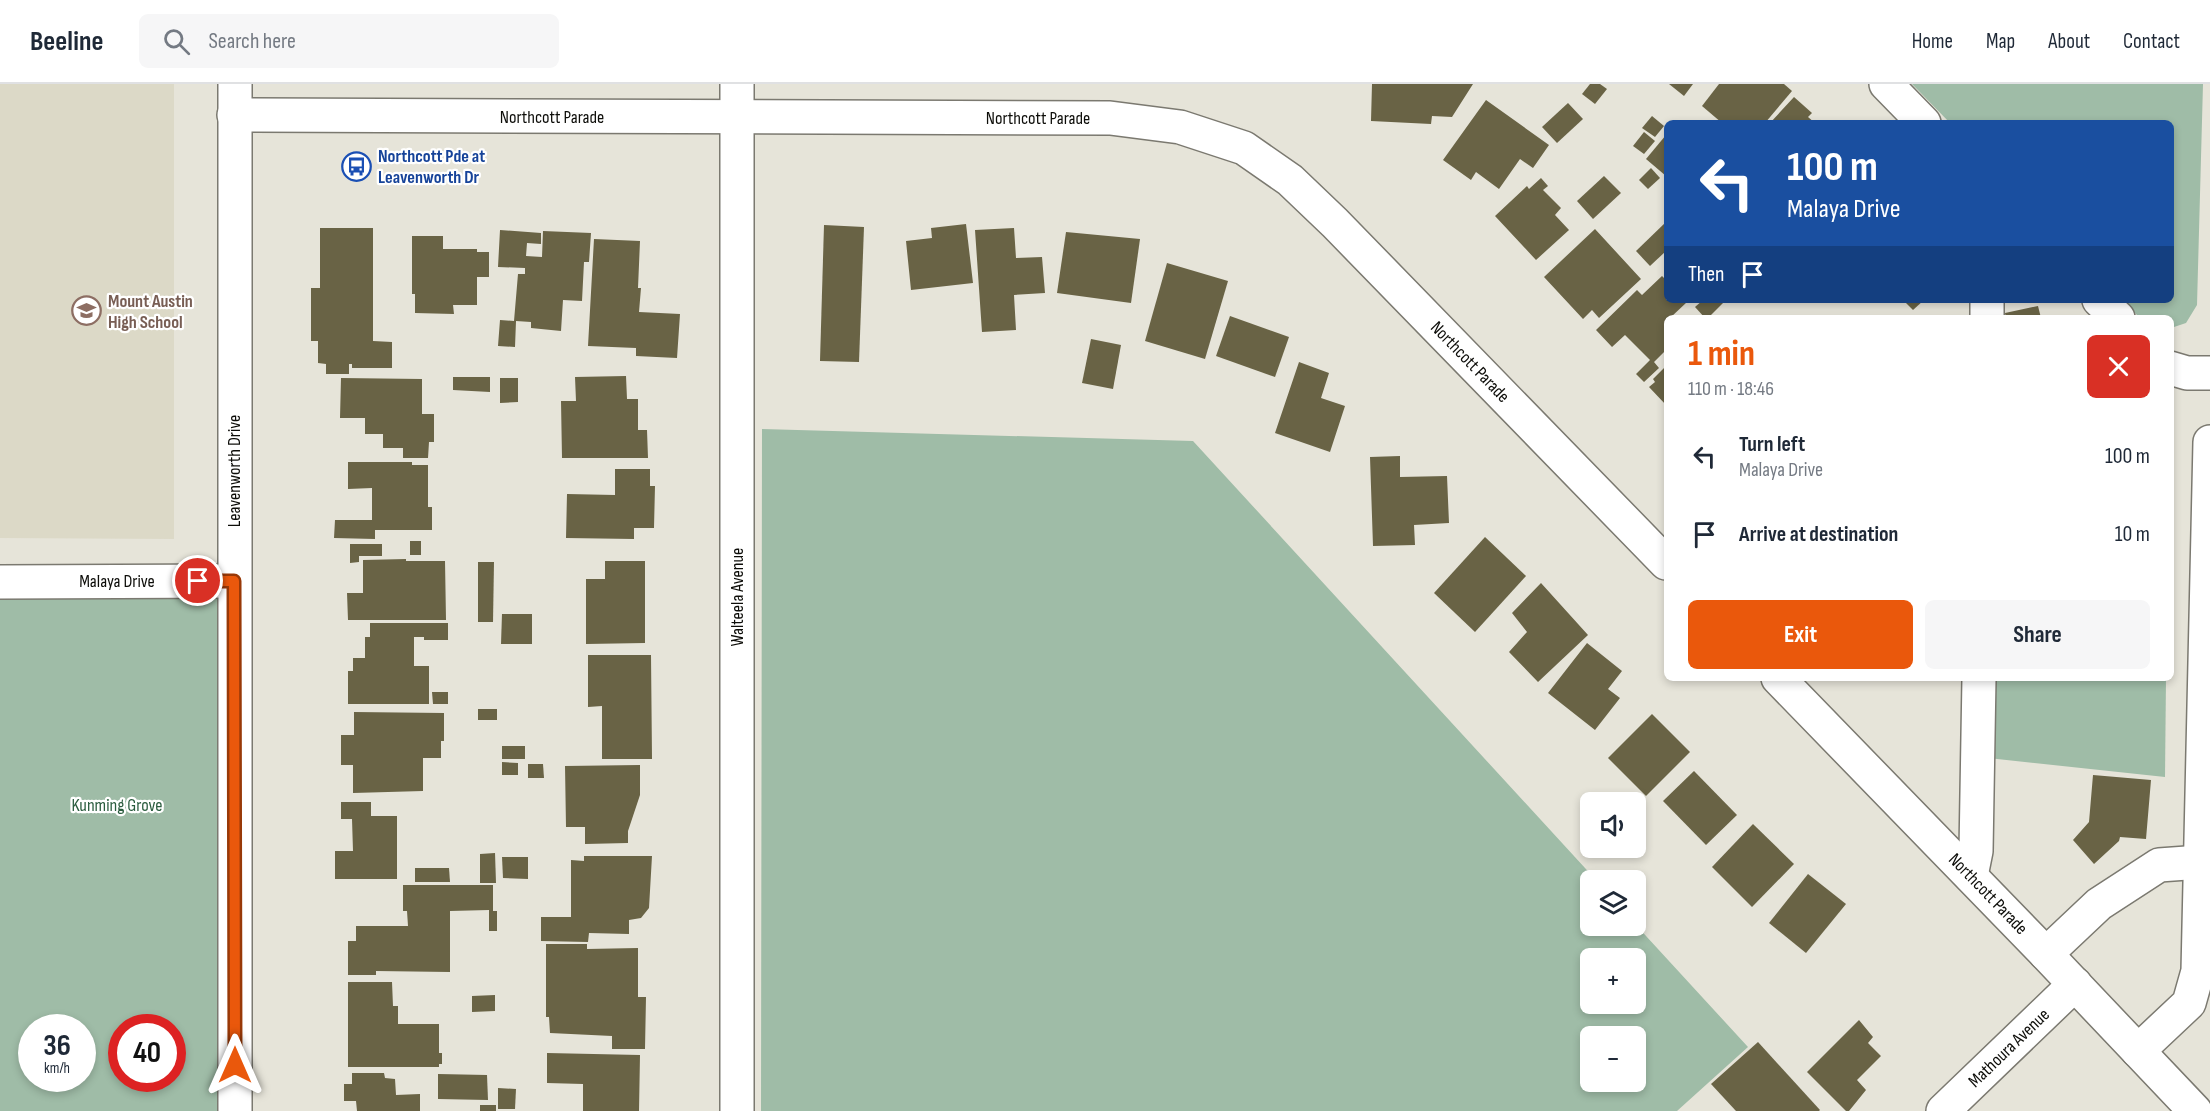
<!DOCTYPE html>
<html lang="en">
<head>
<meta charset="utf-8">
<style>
  body { margin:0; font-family:"Sofia Sans Condensed",sans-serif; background:#f6f6f7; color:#1f2937; height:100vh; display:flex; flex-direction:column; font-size:22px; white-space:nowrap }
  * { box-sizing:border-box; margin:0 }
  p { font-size:20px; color:#747a83 }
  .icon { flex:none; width:33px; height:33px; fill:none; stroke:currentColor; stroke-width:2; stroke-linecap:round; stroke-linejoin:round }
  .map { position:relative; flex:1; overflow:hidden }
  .sheet { position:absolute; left:1664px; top:231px; width:510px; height:366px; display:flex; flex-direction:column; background:#fff; border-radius:9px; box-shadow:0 3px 9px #0003 }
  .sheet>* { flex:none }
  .top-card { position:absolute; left:1664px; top:36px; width:510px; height:183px; border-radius:9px; box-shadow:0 3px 9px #0003; background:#1a4fa0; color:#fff; overflow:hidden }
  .fabs { position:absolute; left:1580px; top:708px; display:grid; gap:12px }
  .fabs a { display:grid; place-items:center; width:66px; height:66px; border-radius:9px; background:#fff; box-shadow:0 3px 9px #0003; font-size:30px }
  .speed { position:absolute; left:18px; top:930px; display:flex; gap:12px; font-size:30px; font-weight:700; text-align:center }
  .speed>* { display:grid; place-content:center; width:78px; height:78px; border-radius:50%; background:#fff; box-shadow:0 3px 9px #0003; line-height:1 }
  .speed small { font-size:15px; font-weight:400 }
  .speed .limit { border:9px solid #d22; background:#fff; color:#111 }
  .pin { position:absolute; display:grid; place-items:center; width:51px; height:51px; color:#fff; margin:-26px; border:3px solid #fff; border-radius:50%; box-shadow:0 2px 6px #0007 }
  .me { position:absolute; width:66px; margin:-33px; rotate:0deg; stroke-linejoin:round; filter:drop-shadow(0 0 4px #0008) }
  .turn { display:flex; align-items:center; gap:21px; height:126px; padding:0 24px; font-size:27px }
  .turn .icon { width:78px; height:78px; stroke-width:2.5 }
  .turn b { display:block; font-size:42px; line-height:51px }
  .then { display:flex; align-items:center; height:57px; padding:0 24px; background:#0003; gap:12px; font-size:22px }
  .round { display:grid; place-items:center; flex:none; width:63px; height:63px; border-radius:9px; background:#f6f6f7 }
  .overview { display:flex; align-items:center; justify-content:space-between; height:102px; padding:0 24px }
  h1 { font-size:36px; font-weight:700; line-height:45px; color:#ea580c }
  .button { display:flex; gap:12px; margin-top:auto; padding:12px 24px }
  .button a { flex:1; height:69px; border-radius:9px; background:#ea580c; color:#fff; font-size:24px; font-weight:700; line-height:69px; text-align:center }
  .button a+a { background:#f6f6f7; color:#1f2937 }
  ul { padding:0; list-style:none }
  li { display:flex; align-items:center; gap:18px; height:78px; padding:0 24px }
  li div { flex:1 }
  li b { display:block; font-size:22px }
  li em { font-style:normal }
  header { display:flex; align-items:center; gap:36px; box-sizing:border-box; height:84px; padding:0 30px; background:#fff; border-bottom:2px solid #e0e1e3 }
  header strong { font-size:28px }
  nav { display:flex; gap:33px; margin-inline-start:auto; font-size:21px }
  .search { width:420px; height:54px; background:#f6f6f7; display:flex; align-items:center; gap:15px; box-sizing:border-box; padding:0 21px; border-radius:9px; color:#747a83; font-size:22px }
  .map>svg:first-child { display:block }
</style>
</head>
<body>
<header>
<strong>Beeline</strong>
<div class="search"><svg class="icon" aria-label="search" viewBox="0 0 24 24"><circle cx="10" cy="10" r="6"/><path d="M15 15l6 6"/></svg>Search here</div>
<nav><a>Home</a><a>Map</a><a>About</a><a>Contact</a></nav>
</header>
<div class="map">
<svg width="2210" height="1027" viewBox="0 0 2210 1027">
  <rect width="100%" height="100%" fill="#e6e4d9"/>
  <path fill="#dcd9c7" d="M0,0h174v455l-174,-1z"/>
  <g fill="#9fbca7" fill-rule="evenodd">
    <path d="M1912,0h291l-6,221 -11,18 -15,5 -1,-10h-30l-18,-18h48v-177h-220z"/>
    <path d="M762,345l431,12 403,439h-6v46h45v-2l113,123 -71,64h-916zM1635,874v46h-45v-46zM1590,952h45v46h-45z"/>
    <path d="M234,497l1,530h-235v-529zM32,944h50v50h-50zM122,944h50v50h-50z"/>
    <path d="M1989,594h177l-1,99 -177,-19z"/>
  </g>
  <g fill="#696345">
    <path d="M1372,0h101l-21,33 -20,-1 -1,8 -60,-3z"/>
    <path d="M1590,0h10l7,5 -12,15 -13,-10z"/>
    <path d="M1669,0h24l-9,12z"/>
    <path d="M1719,0h65l8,7 -27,32h-43l-20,-17z"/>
    <path d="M1794,13l18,16 -4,4 7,6h-45z"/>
    <path d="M1486,16l63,45 -16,23 -13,-9 -21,30 -23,-17 -5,8 -28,-20z"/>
    <path d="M1568,19l15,16 -26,24 -15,-16z"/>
    <path d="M1652,32l12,10 -9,11 -13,-9z"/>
    <path d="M1644,48l11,9 -11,13 -11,-8z"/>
    <path d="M1666,51v41l-20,-17z"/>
    <path d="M1651,84l9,10 -12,11 -9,-9z"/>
    <path d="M1604,92l17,17 -28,26 -16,-18z"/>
    <path d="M1541,94l7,8 -5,4 18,18 -6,7 14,15 -33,30 -41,-44 32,-30 2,3z"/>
    <path d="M1666,138v29l-16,15 -14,-15z"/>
    <path d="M966,140l7,59 -62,7 -5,-49 26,-3 -1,-10z"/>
    <path d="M824,141l40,2 -5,135 -39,-1z"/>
    <path d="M320,144h53v113l19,1v26h-40v-4h-3v10h-23v-10l-8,-1v-22h-7v-53h9z"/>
    <path d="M1014,144l2,30 26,-1 3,36 -31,2 2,35 -34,2 -7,-102z"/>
    <path d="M1595,145l46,50 -42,39 -7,-8 -9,9 -39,-42z"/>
    <path d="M500,146l41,3v11l-14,-1 -1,13 16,1 1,-26 48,2 -2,29h-5l-2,39 -19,-1 -2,31 -30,-3v-6l-15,-1 -1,26 -17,-1 2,-26 14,1 4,-47h7v-6l-27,-1z"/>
    <path d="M1066,148l74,7 -9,64 -74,-10z"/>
    <path d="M412,152h31v13h34v3h12v25h-12v28h-24l1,9 -39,-1v-19h-3z"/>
    <path d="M594,155l46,2 -2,47h3l-2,24 41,2 -3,44 -41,-2v-8l-48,-2z"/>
    <path d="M1167,179l61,18 -23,78 -60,-18z"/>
    <path d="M1662,192l4,4v20h19l2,2 -17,16h-4v32l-12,12 5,6 -15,14 -8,-8 14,-14 -25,-25 -13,12 -16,-17 41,-40 5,5z"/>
    <path d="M1703,216h23l-18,18h-3l-10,-11z"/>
    <path d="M1903,216h21l-11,10z"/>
    <path d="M2038,222l3,12h-35l-1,-5z"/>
    <path d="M1230,232l59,21 -14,40 -59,-21z"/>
    <path d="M1091,255l30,6 -8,44 -31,-6z"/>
    <path d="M1299,278l30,11 -8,25 24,8 -15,46 -55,-19z"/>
    <path d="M1666,282v39l-17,-18 6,-5 -2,-3z"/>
    <path d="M626,292l1,23h11v31h9l1,28h-86l-1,-57h15l-1,-24z"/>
    <path d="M453,293h37v15l-37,-2z"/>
    <path d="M341,294l81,1v35h12v28h-5l-1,16h-25v-10h-20v-14h-18v-16h-25z"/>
    <path d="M500,294h18v24l-18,1z"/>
    <path d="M1400,372v21l47,-1 2,47 -35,2 1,20 -42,1 -3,-89z"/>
    <path d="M348,378h64v3h16v42h4v23h-57v9l-41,-1 1,-18h37v-32l-24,1z"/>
    <path d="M615,385h35v17h5l-1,42h-20v11l-68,-1 1,-44 48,1z"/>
    <path d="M1485,453l41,39 -51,56 -41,-39z"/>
    <rect x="410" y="457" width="11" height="14"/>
    <path d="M350,460h32v12h-23v6l-9,1z"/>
    <path d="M406,475v2h39l1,59h-98l-1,-27h16v-33z"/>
    <path d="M605,477h40v82l-59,1v-65h19z"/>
    <path d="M478,478h16l-1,60h-15z"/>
    <path d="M1541,499l47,52 -50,47 -29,-30 18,-20 -15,-19z"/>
    <path d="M502,530h30v30h-31z"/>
    <path d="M370,539h78v17h-24v-3h-10v29h15v38h-81v-33h5v-13h12v-21h5z"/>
    <path d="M1587,559l35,28 -14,18 12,9 -25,32 -47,-37z"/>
    <path d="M588,571h63l1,104h-50v-53l-14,1z"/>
    <path d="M432,608h16v12h-15z"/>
    <rect x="478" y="625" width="19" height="11"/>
    <path d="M354,628l90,1v28h-3v17h-18v33l-70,2v-28h-12v-30h13z"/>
    <path d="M1652,630l38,38 -44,44 -38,-38z"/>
    <rect x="502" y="662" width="23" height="13"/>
    <path d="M502,678l16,1v12h-16z"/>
    <path d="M528,680h15l1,14h-16z"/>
    <path d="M640,681v30l-12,36v12l-43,1v-17h-19l-1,-61z"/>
    <path d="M1694,687l43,44 -31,30 -43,-44z"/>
    <path d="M2093,691l58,5 -5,59 -26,-2 -1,4 -25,23 -21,-24 16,-18z"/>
    <path d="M341,718h30v14h26v63h-62v-28h18l-1,-32h-11z"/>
    <path d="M1753,740l41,40 -42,43 -40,-40z"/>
    <path d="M495,769l1,30h-16v-29z"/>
    <path d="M584,772h68l-3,52 -8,10 -12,2v14l-40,-1 -1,9 -47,-1v-24h30v-57l13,1z"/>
    <path d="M502,773h26v22l-25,-1z"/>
    <path d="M415,784h34l1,14h-35z"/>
    <path d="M1808,790l38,30 -40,49 -37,-30z"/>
    <path d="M403,801h90v26h4v20h-8v-21l-39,1v61l-74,-1v4h-28v-34h8v-15h52l-1,-15h-4z"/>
    <path d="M546,860h41v5l51,-1v49h8l-1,52h-33v-13l-62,-3 -1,-16h-3z"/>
    <path d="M348,898h44l1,24h5v18h41v29h3v11h-3v3h-91z"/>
    <path d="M495,911v16l-23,1v-16z"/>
    <path d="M1859,936l14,17 -5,6 13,13 -24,24 9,10 -17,21h-3l-39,-39z"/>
    <path d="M1758,958l62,68 -1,1h-83l-25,-27z"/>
    <path d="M547,969l93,2 -1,56h-56v-27l-36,-1z"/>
    <path d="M352,989h32l1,5 10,1 1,16 24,-1v17h-63l-1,-10h-12v-17h8z"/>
    <path d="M438,990l49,1 1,25 -50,-1z"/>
    <path d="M498,1004l18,1 -1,20h-17z"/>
    <rect x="480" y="1021" width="16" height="6"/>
  </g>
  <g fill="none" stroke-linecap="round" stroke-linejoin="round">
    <defs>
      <g id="minor">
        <path d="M235,0v1027"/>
        <path d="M737,0v1027"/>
        <path d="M1886,0l38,39"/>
        <path d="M234,31l876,3 70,9 64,21 46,32 45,43 331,340"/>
        <path d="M2099,216l19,18"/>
        <path d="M1987,234v-18"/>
        <path d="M2170,284l17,5h23"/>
        <path d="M0,498l234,-1"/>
        <path d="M1778,594l268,276 149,157"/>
        <path d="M1971,792l5,-25 3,-173"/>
        <path d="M2046,870l53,-50 60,-39 42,-3"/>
        <path d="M2138,967l51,-48 9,-32 12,-529"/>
        <path d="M1943,1027l132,-127"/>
      </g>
    </defs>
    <use href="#minor" stroke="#7b7970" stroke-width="36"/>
    <use href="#minor" stroke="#fff" stroke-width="33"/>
  </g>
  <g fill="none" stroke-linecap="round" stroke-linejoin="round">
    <defs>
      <path id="route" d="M198,497h36l1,484"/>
    </defs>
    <use href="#route" stroke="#983908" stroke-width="15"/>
    <use href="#route" stroke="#ea580c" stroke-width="10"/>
  </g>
  <defs>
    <symbol id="bus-ring" viewBox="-11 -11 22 22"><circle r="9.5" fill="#fff" stroke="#1a4fb4" stroke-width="1.5"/><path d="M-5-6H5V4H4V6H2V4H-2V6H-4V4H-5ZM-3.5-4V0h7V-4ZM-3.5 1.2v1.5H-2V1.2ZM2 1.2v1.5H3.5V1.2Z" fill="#1a4fb4"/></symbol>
    <symbol id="school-ring" viewBox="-11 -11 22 22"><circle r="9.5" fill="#fff" stroke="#8d6e63" stroke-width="1.5"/><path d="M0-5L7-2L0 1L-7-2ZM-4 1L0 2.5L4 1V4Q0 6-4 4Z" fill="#8d6e63"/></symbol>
  </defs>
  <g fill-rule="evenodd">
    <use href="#bus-ring" x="340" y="66" width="33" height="33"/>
    <use href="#school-ring" x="70" y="210" width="33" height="33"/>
  </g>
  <g text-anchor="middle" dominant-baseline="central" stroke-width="4.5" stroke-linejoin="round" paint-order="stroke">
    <g font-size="18" fill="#0d0d09" stroke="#fff">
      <text x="552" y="33">Northcott Parade</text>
      <text x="1038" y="34">Northcott Parade</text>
      <text transform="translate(1470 278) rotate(46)">Northcott Parade</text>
      <text transform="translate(234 387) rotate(-90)">Leavenworth Drive</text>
      <text x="117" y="497">Malaya Drive</text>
      <text transform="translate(737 513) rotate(-90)">Walteela Avenue</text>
      <text transform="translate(1988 810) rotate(46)">Northcott Parade</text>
      <text transform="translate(2009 964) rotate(-44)">Mathoura Avenue</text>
    </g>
    <g font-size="18" font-weight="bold" fill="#164399" stroke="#fff" text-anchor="start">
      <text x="378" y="72">Northcott Pde at<tspan x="378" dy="21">Leavenworth Dr</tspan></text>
    </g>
    <g font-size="18" font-weight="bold" fill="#785e54" stroke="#fff" text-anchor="start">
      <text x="108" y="217">Mount Austin<tspan x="108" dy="21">High School</tspan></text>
    </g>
    <g font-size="18" fill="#2a5c3e" stroke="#fff">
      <text x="117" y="721">Kunming Grove</text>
    </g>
  </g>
</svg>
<div class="fabs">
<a><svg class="icon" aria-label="sound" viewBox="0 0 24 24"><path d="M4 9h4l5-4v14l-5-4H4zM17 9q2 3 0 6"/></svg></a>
<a><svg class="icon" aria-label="layers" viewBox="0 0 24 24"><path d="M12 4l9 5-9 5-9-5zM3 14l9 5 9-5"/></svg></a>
<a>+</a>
<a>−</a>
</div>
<div class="speed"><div>36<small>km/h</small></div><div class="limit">40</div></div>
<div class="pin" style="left:198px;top:497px;background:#d93025"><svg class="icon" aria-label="arrive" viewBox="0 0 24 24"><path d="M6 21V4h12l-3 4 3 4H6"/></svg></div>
<svg class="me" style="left:235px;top:981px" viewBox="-20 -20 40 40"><path d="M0-17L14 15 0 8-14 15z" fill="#ea580c" stroke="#fff" stroke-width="4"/></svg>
<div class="top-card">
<div class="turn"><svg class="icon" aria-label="left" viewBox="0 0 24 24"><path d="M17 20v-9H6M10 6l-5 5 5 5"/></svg><div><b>100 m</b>Malaya Drive</div></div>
<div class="then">Then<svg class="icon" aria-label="arrive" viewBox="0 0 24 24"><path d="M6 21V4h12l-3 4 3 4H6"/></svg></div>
</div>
<section class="sheet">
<div class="overview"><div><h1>1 min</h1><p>110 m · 18:46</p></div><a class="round" style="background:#d93025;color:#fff"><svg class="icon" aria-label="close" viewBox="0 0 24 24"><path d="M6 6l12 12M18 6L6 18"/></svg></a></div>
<ul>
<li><svg class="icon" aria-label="left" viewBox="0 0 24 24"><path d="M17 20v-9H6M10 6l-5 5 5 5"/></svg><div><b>Turn left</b><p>Malaya Drive</p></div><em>100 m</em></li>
<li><svg class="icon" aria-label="arrive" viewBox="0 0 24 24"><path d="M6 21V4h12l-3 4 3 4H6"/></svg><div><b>Arrive at destination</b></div><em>10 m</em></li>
</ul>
<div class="button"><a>Exit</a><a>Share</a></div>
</section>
</div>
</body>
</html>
